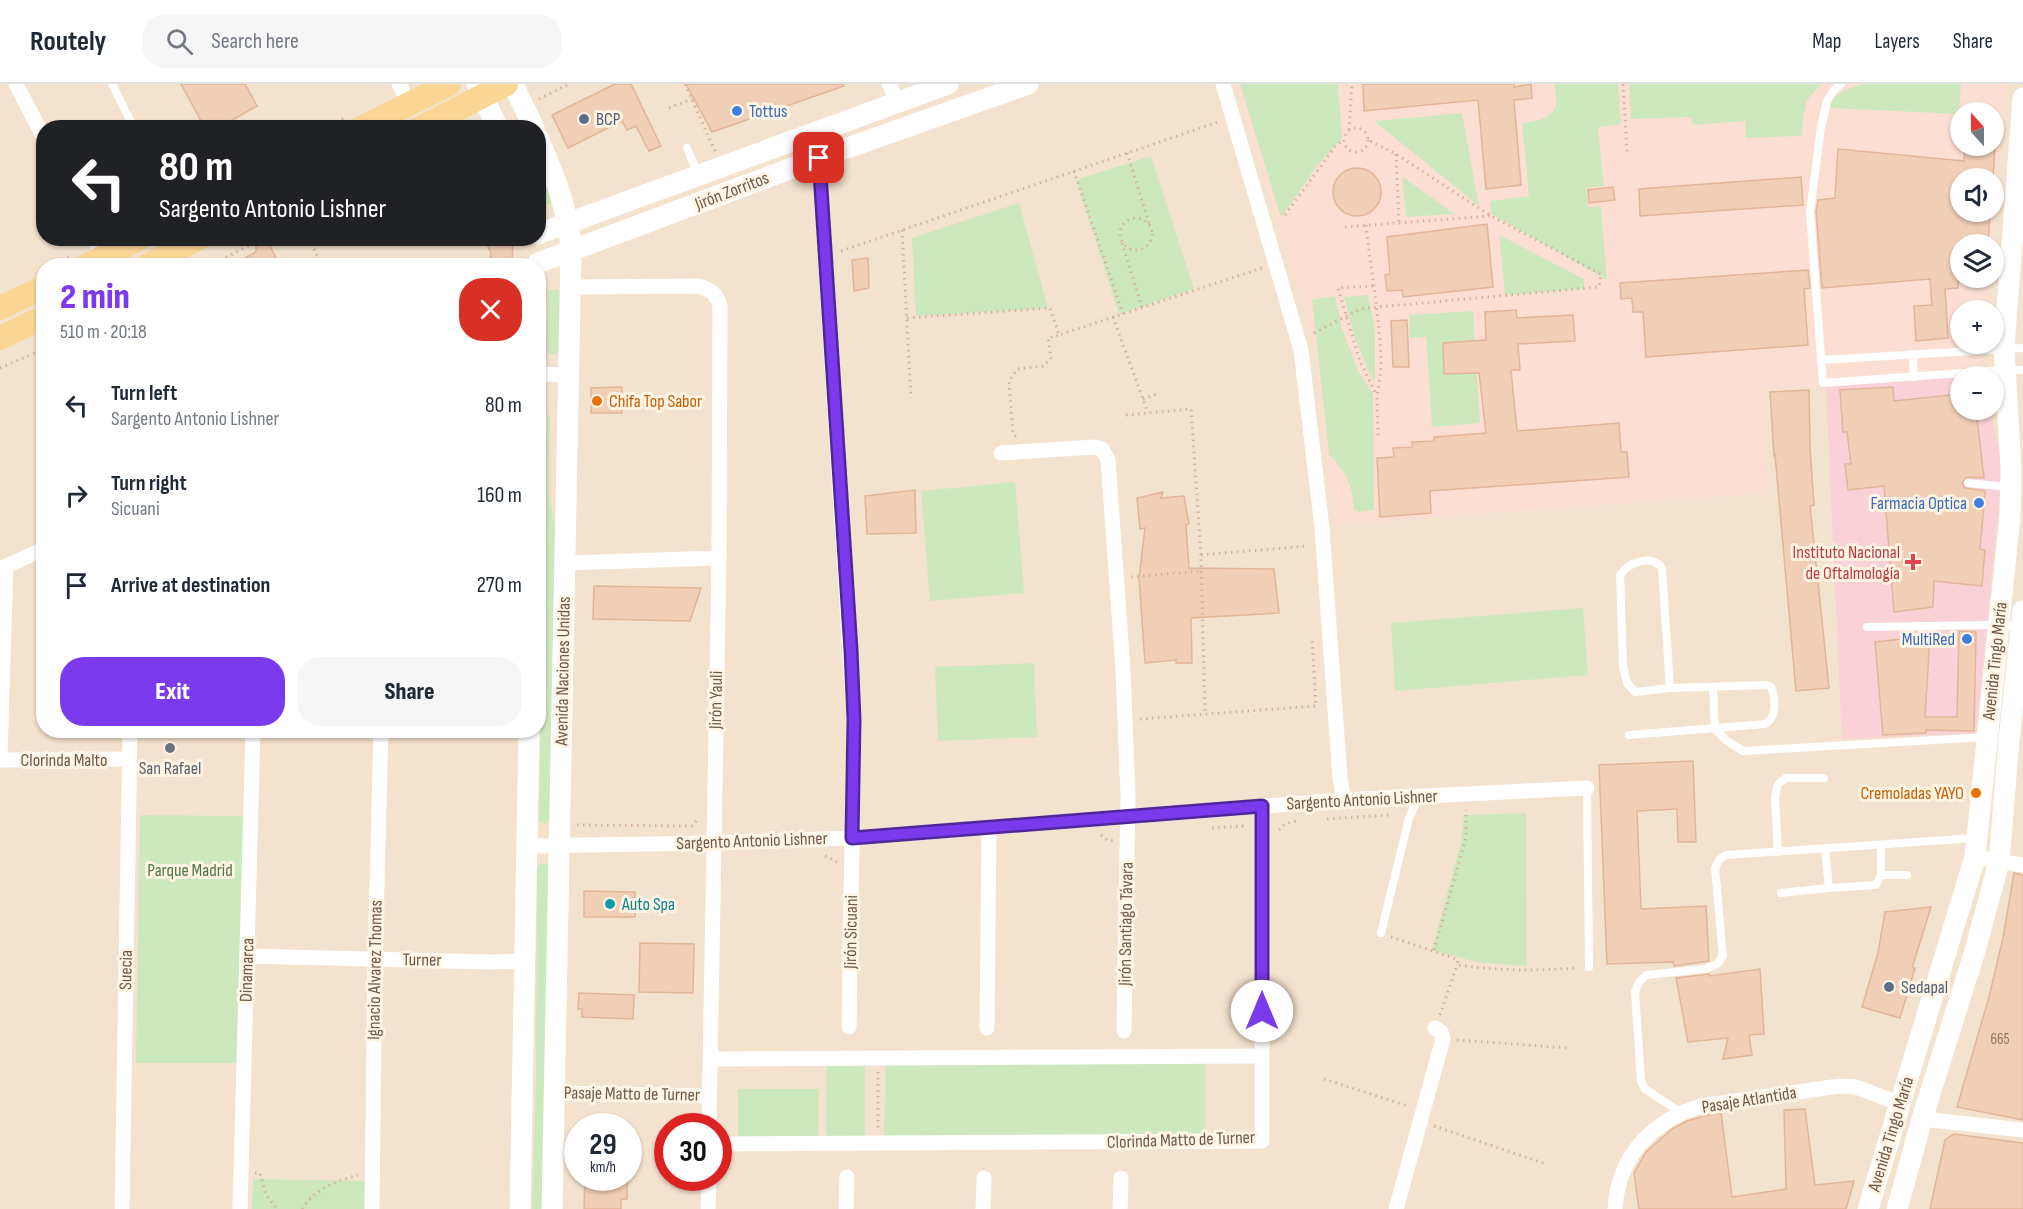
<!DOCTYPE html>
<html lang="en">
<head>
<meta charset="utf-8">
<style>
  body { margin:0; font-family:"Sofia Sans Condensed",sans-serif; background:#f6f6f7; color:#1f2937; height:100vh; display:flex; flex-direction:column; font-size:22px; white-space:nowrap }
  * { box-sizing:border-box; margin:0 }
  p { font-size:20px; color:#747a83 }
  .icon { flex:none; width:33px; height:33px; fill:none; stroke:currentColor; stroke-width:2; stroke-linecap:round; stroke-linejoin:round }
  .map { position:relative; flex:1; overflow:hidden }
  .details { position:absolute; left:36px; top:174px; width:510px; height:480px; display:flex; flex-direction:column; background:#fff; border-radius:24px; box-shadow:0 2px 4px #0004 }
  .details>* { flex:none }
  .hud { position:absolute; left:36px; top:36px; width:510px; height:126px; border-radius:24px; box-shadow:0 2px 4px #0004; background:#202124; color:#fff; overflow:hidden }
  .needle { width:39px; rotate:339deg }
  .tools { position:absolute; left:1950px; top:18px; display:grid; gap:12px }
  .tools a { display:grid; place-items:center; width:54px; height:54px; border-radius:50%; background:#fff; box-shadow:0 2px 4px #0004; font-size:30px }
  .speed { position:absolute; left:564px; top:1029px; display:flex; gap:12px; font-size:30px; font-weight:700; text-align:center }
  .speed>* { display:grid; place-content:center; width:78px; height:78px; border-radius:50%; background:#fff; box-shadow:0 2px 4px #0004; line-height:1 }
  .speed small { font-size:15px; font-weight:400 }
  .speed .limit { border:9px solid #d22; background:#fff; color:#111 }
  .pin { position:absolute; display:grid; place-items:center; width:51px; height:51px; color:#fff; margin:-26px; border-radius:12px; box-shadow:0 3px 9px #0006 }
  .me { position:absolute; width:66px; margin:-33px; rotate:0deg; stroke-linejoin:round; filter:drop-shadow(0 0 4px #0008) }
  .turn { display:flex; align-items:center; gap:21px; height:126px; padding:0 24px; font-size:27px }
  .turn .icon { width:78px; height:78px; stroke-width:2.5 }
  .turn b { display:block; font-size:42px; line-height:51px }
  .round { display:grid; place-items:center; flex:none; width:63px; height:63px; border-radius:24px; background:#f6f6f7 }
  .headline { display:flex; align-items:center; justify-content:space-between; height:102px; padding:0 24px }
  h1 { font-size:36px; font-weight:800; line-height:45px; color:#7c3aed }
  .button { display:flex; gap:12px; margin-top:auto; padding:12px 24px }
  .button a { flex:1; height:69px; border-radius:24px; background:#7c3aed; color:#fff; font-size:24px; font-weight:800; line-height:69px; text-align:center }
  .button a+a { background:#f6f6f7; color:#1f2937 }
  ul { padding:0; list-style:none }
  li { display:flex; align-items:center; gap:18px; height:90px; padding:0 24px }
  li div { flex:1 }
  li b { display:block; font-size:22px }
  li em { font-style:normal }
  header { display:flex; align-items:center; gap:36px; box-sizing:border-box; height:84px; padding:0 30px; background:#fff; border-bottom:2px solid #e0e1e3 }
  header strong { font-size:28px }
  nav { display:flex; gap:33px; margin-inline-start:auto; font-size:21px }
  .search { width:420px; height:54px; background:#f6f6f7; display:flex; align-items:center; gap:15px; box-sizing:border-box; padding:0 21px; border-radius:24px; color:#747a83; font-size:22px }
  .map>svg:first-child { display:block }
</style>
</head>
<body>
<header>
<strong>Routely</strong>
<div class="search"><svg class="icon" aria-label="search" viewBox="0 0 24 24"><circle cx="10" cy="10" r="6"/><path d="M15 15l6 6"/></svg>Search here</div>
<nav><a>Map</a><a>Layers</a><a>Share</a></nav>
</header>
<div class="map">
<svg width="2023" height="1125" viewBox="0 0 2023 1125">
  <rect width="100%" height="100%" fill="#fcf1de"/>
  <path fill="#f3e2cd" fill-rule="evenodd" d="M0,0h2023v1125h-2023zM1960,28h34v34h-34zM44,44h494v110h-494zM1960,94h34v34h-34zM1960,160h34v34h-34zM44,182h494v464h-494zM1960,226h34v34h-34zM1960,292h34v34h-34zM578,1042h50v52h-50zM668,1042h50v52h-50z"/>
  <path fill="#fcdfd2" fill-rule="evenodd" d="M1236,0h769l-12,160h-33v34h30l-3,32h-27v34h25l-3,32 -217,13 2,104 -433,32 -20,-183zM1960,28h34v34h-34zM1960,94h34v34h-34z"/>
  <path fill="#f9d1d6" d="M1960,293v33h30l13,55 -27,268 -134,6 -16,-352z"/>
  <g fill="#cee8be">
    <path d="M1240,0h98l4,54 -26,29 -35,51z"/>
    <path d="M1554,0h64l3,40 -23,3 6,59 -18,2 2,19h13l6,73 -116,-66 -1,-13 39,-5 -7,-73c27,-4 40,-8 32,-39z"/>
    <path d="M1629,0h192l-14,16 -4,19 -1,17 -56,2 -1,-17 -52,4 -2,-8 -60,2z"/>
    <path d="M1864,0h97l-2,30 -129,-6c2,-15 20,-20 34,-24z"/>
    <path d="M1462,29l17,93 -105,-85z"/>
    <path d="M1151,72l43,133 -75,25 -43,-134z"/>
    <path d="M538,77l15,41 -13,5 -2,-5z"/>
    <path d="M1402,92l52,38 -48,3z"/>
    <path d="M1019,119l29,105 -132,8 -4,-78z"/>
    <path d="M1499,151l85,44v10l-79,6z"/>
    <path d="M548,206h12l-1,60 -4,5 -6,-2 -3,-5z"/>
    <path d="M1368,211l7,34v53l-4,-5 -17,-41 -10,-39z"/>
    <path d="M1335,212l7,33 16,42 15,23 1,116 -15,2 -5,-2c-2,-25 -7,-37 -25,-55l-17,-155z"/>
    <path d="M1473,227l7,112 -48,4 -6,-90 -16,1 -1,-23z"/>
    <path d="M547,331l3,2 -2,73 7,36 -4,293 -6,5 -6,-2v-4z"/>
    <path d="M1015,398l9,111 -94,8 -9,-110z"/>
    <path d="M1583,524l5,67 -193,16 -4,-68z"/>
    <path d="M1034,579l3,74 -99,4 -3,-74z"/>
    <path d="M1526,729l1,153 -50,-4 -45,-12 29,-108 3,-27z"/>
    <path d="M140,731l103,1 -4,247h-103z"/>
    <path d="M545,779l4,2 -5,344h-12l4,-132 1,-209 3,-4z"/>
    <path d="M1205,968v85h-321l2,-83z"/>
    <path d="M827,982h38v71h-39z"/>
    <path d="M738,1005h81l-1,47h-80z"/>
    <path d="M253,1095l116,2 -1,28h-116z"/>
  </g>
  <g fill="#f1ceb6" stroke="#e3b597" stroke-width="1.5">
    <path d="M181,0h64l12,22 -39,22h-13z"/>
    <path d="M615,0h16l30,62 -12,5 -13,-25 -9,4 -5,-9 -54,27 -16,-33z"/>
    <path d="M686,0h157l1,2 -132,46z"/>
    <path d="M1363,0h151v3l17,-3 1,14 -18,2 7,85 -35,4 -8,-89 -114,11z"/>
    <path d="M1965,62h30l-2,32h-33v34h30l-2,32h-28v31h-1l-1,13 -13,1 3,49 -32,3 -2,-35 18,-1 -2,-26 -108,9 -6,-77 2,-11 17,-2 3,-49 126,12z"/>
    <circle cx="1357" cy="108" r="24"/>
    <path d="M1801,93l2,28 -163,11 -1,-27z"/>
    <path d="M1613,103l2,13 -26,3 -1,-13z"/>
    <path d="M1487,140l6,63 -90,10 -1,-7 -15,1 -2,-16 5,-1 -3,-37z"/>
    <path d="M484,154h29l-1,28h-22l1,-13z"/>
    <path d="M267,156l13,26h-50l26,-14v-6z"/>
    <path d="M868,174l1,30 -15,3 -2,-31z"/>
    <path d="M1808,186l2,18 -6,1 4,56 -162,12 -3,-45h-10l-1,-14 -11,1 -1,-16z"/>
    <path d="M1516,226l1,8 56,-3 2,26 -57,3 2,26h-9l6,61 102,-8 2,29h6l2,25 -199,14 1,22 -51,4 -3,-59 17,-1 -1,-9 19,-1v-5l22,-1v-4l52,-4 -7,-60 -35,1 -1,-31 43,-3 -1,-28z"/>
    <path d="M1407,236l2,47h-16l-2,-46z"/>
    <path d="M622,303v26h-31v-25z"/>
    <path d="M1893,303l1,14 66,-7v16h16l8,68 -18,-1 -4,6 3,5 20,3v3l-5,55 5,1 -3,36 -48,-5 -1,26 -39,5 -10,-126 -36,4 -3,-26h6l-4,-32h-4l-3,-42z"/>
    <path d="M1809,306l1,58 4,57 -4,1 19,182 -33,3 -21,-236 -1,1 -4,-64z"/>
    <path d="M915,406l1,43 -49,1 -2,-38z"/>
    <path d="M1163,408l-2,6 23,-2 5,28 -3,1 3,43 85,1 5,44 -88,5 1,45h-16v-3l-31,3 -6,-85 6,-50 -5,1 -3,-31z"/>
    <path d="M594,502l107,2 -11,33 -97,-2z"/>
    <path d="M1959,547l17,1 -2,99 -48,-1v3l-43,2 -8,-93 55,-6 -5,81h32z"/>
    <path d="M1693,677l3,81h-18l-1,-33 -40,2 4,98 65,-3 3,55 -35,5 -1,-4 -66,2 -8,-199z"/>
    <path d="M2014,789l9,2v245l-66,-13 32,-110 14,-59z"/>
    <path d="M584,807l51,1v25h-51z"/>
    <path d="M1931,823l-19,61h3l-15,50 -38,-11 16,-54 7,-41z"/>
    <path d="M640,859l54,1 -1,49 -54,-1z"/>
    <path d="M1760,885l4,65 -15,1 3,20 -29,4 5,-21 -40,4 -12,-64 33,-4v2z"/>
    <path d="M579,909l55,2 -1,24 -51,-2v-8h-4z"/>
    <path d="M1805,1025l10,76 39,-4 -8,28h-207l-5,-36 12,-21 26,-23 15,-8 24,-7 10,-1 11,84 54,-8 -2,-79z"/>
    <path d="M1954,1050l69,9v66h-93l15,-69z"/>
    <path d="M585,1094h42v21h-6v10h-37z"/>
  </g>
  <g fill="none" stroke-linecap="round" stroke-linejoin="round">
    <g stroke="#d5b29a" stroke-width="3" stroke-dasharray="1.5 4.5" stroke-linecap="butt">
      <path d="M685,0l30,67"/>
      <path d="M1623,0l4,68"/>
      <path d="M539,15l30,-15"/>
      <path d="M669,24l23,-9"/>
      <circle cx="1356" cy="56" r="12"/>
      <path d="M326,44l18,-10"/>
      <path d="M1349,46l3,-46"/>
      <path d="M1127,69l23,73"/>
      <path d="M1396,70l3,69"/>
      <path d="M1074,87l49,143"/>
      <path d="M1285,131l52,-71 7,-4"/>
      <circle cx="1136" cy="150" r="16"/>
      <path d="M1366,141c5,47 14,93 15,139 0,11 -3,22 -4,33 0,14 1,28 1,42"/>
      <path d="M1345,143l145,-11"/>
      <path d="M902,146l9,168"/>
      <path d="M309,154l13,28"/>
      <path d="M1122,159l20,64"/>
      <path d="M841,167l377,-129"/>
      <path d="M52,182l17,-9"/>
      <path d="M210,182l53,-28"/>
      <path d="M1373,202l-35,2 22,73 16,33"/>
      <path d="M1113,233l35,96"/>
      <path d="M907,234l143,-10 9,27 203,-67"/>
      <path d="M1314,249l46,-24 17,-2 222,-20 2,-13 -110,-58 -95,-62 -28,-14"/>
      <path d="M0,284l44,-19"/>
      <path d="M1143,315l14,-5"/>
      <path d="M1126,331l65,-6 10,146 4,159"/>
      <path d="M1016,352l-3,-2 -4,-53 8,-12 26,-3 8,-7 -3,-21 11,-3"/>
      <path d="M1201,471l106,-9v1"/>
      <path d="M1131,493l70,-6"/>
      <path d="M1140,635l176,-13 -4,-69"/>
      <path d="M1327,735l62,-4"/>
      <path d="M577,741l115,1 5,-6h2"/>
      <path d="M1212,744l30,-2 4,3"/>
      <path d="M1279,746l6,-6 12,-3"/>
      <path d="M1101,751l6,5 7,1"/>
      <path d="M825,772l12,6"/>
      <path d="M1391,853l60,20 7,3 -1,5c43,6 78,6 122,3"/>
      <path d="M1434,866l32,-112v-28"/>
      <path d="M1440,931l17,-50"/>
      <path d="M1457,956l113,8"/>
      <path d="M878,988v56"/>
      <path d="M1324,995l84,27"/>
      <path d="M1434,1042l112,38"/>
      <path d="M255,1089h5l6,22 11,14"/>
      <path d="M302,1125c12,-20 35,-28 56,-34"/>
    </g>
    <g stroke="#fff" stroke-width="8">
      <path d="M112,0l22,44"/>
      <path d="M1841,0l-8,7 -6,10 -6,26 -11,86 13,170 181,-13h19"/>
      <path d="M687,64l11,26"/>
      <path d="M1913,270l1,23"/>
      <path d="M1821,276l202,-12"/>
      <path d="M1968,399l41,4"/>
      <path d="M1867,543l120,-2 33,2"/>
      <path d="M1713,603l2,42 12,12 16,10 244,-14"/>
      <path d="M1629,651l136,-11c12,-6 11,-26 6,-37l-5,-2 -96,3 -35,4 -8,-9 -4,-17 -3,-91c9,-13 31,-21 42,-7l8,120"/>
      <path d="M1587,704l2,179"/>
      <path d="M1825,765l4,39 47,-3 5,-10v-30"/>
      <path d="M1778,768l-3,-55 3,-13 8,-6h38"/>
      <path d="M1881,791h26"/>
      <path d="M1781,809l48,-5"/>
      <path d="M1381,849l28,-115 10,-22"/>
      <path d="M1680,1028l-35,-23 -4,-8 -6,-89 4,-10 7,-7 59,-6 12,-5 6,-8 -8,-88 4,-8 7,-5 249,-17"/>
    </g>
    <g stroke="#fff" stroke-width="15">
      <path d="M16,0l28,54"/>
      <path d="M399,0l10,20"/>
      <path d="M889,0l9,18"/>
      <path d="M1223,0l78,266 21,178 18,250 4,22"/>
      <path d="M819,74l35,562 -5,307"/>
      <path d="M94,154l9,19"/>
      <path d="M570,203l128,-1c12,3 18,7 22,19l-1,253 -10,568"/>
      <path d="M538,290l30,1"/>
      <path d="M1001,369l94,-6 7,2 6,11 15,210 5,126 -4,235"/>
      <path d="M565,479l154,-5"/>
      <path d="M0,485l44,-20"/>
      <path d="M0,670l6,-188"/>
      <path d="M0,676l129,-1"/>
      <path d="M527,762l186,-3 139,-5 492,-38 243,-12"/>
      <path d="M1975,773l48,8"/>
      <path d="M247,872l244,6 33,-1"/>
      <path d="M987,944l2,-200"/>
      <path d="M710,975l552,-3"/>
      <path d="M555,1009l155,3"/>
      <path d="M1922,1035l101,11"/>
      <path d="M718,1060l544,-3v-335"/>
      <path d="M122,1125l8,-479"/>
      <path d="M240,1125l13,-479"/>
      <path d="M372,1125l3,-250 6,-229"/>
      <path d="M708,1125l1,-31"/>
      <path d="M846,1125l1,-32"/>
      <path d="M983,1125l1,-31"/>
      <path d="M1120,1125l1,-31"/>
      <path d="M1396,1125l47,-170 -2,-7 -6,-4"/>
      <path d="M1615,1125c3,-53 37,-88 86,-103l138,-20 17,1 45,17"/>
    </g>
    <g stroke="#fff" stroke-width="21">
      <path d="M477,0l21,44"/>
      <path d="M513,0l21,44"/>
      <path d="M538,54c16,37 31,72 33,113l-19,958"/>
      <path d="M538,150l410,-150"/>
      <path d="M538,179l281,-105 209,-74"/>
      <path d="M520,1125l9,-479"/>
      <path d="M1868,1125l107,-352 35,-341 1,-47 -7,-121 19,-250"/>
      <path d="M1897,1125l25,-90 52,-165 25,-92 10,-122 14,-129"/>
    </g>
    <g stroke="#fbd796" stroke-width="24">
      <path d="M361,44l88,-44"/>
      <path d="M420,44l86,-44"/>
      <path d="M86,182l54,-28"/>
      <path d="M146,182l53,-28"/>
      <path d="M0,224l44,-21"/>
      <path d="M0,254l44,-21"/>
    </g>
  </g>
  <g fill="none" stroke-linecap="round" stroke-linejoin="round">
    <defs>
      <path id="route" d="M819,74l32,492 3,70 -2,118 410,-32v205"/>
    </defs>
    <use href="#route" stroke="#51269a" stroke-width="15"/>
    <use href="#route" stroke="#7c3aed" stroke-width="10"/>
  </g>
  <g fill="#3f7fe0" stroke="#fff5e4" stroke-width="2">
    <circle cx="737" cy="27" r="6"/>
    <circle cx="1979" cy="419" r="6"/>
    <circle cx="1967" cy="555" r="6"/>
  </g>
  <g fill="#5c6f8a" stroke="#fff5e4" stroke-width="2">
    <circle cx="584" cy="35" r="6"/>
    <circle cx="1889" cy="903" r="6"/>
  </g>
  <g fill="#e8710a" stroke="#fff5e4" stroke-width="2">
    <circle cx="597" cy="317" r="6"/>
    <circle cx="1976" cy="709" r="6"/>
  </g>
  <path fill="#e0444e" stroke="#fff5e4" stroke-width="2" d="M1910 469h6v6h6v6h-6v6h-6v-6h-6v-6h6z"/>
  <circle fill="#6b7280" stroke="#fff5e4" stroke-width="2" cx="170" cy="664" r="6"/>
  <circle fill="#0f9aa8" stroke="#fff5e4" stroke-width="2" cx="610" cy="820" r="6"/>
  <g text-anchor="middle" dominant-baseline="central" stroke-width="6" stroke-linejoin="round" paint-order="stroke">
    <g font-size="15" fill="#917563">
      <text x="2000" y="955">665</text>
    </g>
    <g font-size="18" fill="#366cbe" stroke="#fff5e4" text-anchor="end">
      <text x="749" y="27" text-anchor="start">Tottus</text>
      <text x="1967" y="419">Farmacia Optica</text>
      <text x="1955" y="555">MultiRed</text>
    </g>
    <g font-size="18" fill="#4e5e75" stroke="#fff5e4" text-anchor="start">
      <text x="596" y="35">BCP</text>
      <text x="1901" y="903">Sedapal</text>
    </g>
    <g font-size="18" fill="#715747" stroke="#fff5e4">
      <text transform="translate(732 107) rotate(-21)">Jirón Zorritos</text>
      <text transform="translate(1995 577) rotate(-84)">Avenida Tingo María</text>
      <text transform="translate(563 587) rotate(-89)">Avenida Naciones Unidas</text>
      <text transform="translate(716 616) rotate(-89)">Jirón Yauli</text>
      <text x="64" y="676">Clorinda Malto</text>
      <text transform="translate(1362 716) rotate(-3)">Sargento Antonio Lishner</text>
      <text transform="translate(752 757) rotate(-2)">Sargento Antonio Lishner</text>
      <text transform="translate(1126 840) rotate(-89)">Jirón Santiago Távara</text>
      <text transform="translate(851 848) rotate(-89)">Jirón Sicuani</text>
      <text transform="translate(422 876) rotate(1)">Turner</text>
      <text transform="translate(126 886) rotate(-89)">Suecia</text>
      <text transform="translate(247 886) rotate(-88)">Dinamarca</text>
      <text transform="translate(375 886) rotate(-89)">Ignacio Alvarez Thomas</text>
      <text transform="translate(632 1010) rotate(1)">Pasaje Matto de Turner</text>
      <text transform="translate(1749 1016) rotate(-9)">Pasaje Atlantida</text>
      <text transform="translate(1891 1050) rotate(-73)">Avenida Tingo María</text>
      <text transform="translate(1181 1056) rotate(-2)">Clorinda Matto de Turner</text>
    </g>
    <g font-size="18" fill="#c56008" stroke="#fff5e4" text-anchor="start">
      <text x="609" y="317">Chifa Top Sabor</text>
      <text x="1964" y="709" text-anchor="end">Cremoladas YAYO</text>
    </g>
    <g font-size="18" fill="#be3a42" stroke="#fff5e4" text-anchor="end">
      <text x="1900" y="468">Instituto Nacional<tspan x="1900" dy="21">de Oftalmología</tspan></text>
    </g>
    <g font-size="18" fill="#5b616d" stroke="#fff5e4">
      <text x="170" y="684">San Rafael</text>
    </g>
    <g font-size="18" fill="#4f7740" stroke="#fff5e4">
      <text x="190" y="786">Parque Madrid</text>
    </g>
    <g font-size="18" fill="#0d838f" stroke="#fff5e4" text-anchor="start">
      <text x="622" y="820">Auto Spa</text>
    </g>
  </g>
</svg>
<div class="tools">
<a><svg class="needle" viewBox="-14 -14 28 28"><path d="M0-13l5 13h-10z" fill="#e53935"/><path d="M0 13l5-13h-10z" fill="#747a83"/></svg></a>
<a><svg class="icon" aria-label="sound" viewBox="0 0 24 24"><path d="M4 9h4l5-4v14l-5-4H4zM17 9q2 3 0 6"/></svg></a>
<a><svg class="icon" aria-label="layers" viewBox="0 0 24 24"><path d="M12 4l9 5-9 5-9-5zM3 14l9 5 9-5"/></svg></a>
<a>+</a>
<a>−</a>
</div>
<div class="speed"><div>29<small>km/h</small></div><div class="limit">30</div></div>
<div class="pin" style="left:819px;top:74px;background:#d93025"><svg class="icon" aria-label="arrive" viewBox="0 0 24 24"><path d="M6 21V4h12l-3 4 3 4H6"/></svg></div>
<svg class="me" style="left:1262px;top:927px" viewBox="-20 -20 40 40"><circle r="19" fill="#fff"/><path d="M0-13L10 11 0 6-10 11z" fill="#7c3aed"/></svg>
<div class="hud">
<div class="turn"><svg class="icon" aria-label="left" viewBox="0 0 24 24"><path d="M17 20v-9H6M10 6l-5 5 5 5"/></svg><div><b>80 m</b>Sargento Antonio Lishner</div></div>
</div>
<section class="details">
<div class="headline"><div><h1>2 min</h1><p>510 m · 20:18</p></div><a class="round" style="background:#d93025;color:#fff"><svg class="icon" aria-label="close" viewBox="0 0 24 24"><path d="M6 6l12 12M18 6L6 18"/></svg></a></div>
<ul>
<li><svg class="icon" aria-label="left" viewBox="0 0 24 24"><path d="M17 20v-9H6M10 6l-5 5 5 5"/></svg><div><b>Turn left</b><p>Sargento Antonio Lishner</p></div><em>80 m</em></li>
<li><svg class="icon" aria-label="right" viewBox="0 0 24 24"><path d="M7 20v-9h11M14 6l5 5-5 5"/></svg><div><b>Turn right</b><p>Sicuani</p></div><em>160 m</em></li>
<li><svg class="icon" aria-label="arrive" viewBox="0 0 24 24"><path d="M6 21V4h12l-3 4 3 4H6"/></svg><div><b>Arrive at destination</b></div><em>270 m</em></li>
</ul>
<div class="button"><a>Exit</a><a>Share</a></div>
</section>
</div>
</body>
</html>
